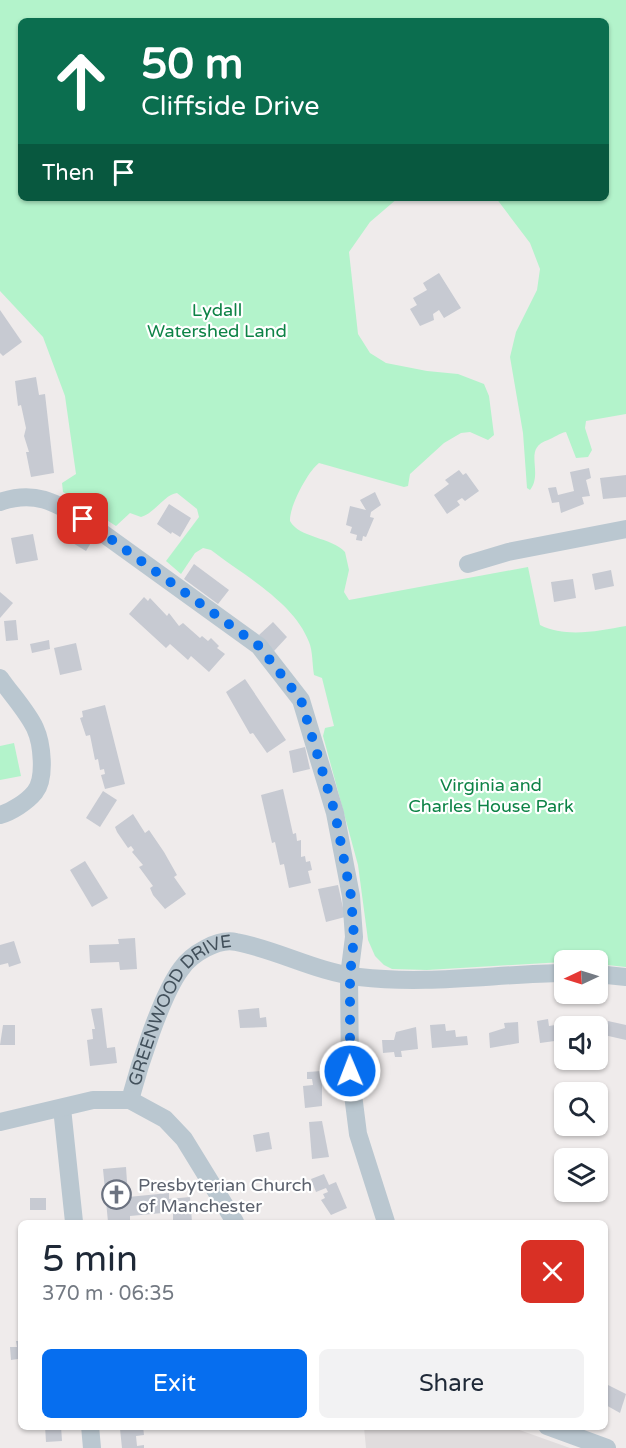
<!DOCTYPE html>
<html lang="en">
<head>
<meta charset="utf-8">
<style>
  body { margin:0; font-family:"Varela Round",sans-serif; background:#f2f2f3; color:#1f2937; height:100vh; display:flex; flex-direction:column; font-size:22px; white-space:nowrap }
  * { box-sizing:border-box; margin:0 }
  p { font-size:20px; color:#747a83 }
  .icon { flex:none; width:33px; height:33px; fill:none; stroke:currentColor; stroke-width:2; stroke-linecap:round; stroke-linejoin:round }
  .map { position:relative; flex:1; overflow:hidden }
  .details { position:absolute; left:18px; top:1220px; width:590px; height:210px; display:flex; flex-direction:column; background:#fff; border-radius:9px; box-shadow:0 2px 4px #0004 }
  .details>* { flex:none }
  .guide { position:absolute; left:18px; top:18px; width:591px; height:183px; border-radius:9px; box-shadow:0 2px 4px #0004; background:#0b6e4f; color:#fff; overflow:hidden }
  .needle { width:39px; rotate:266deg }
  .tools { position:absolute; left:554px; top:950px; display:grid; gap:12px }
  .tools a { display:grid; place-items:center; width:54px; height:54px; border-radius:9px; background:#fff; box-shadow:0 2px 4px #0004; font-size:30px }
  .pin { position:absolute; display:grid; place-items:center; width:51px; height:51px; color:#fff; margin:-26px; border-radius:12px; box-shadow:0 3px 9px #0006 }
  .me { position:absolute; width:66px; margin:-33px; rotate:359deg; stroke-linejoin:round; filter:drop-shadow(0 0 4px #0008) }
  .turn { display:flex; align-items:center; gap:21px; height:126px; padding:0 24px; font-size:27px }
  .turn .icon { width:78px; height:78px; stroke-width:2.5 }
  .turn b { display:block; font-size:42px; line-height:51px }
  .then { display:flex; align-items:center; height:57px; padding:0 24px; background:#0003; gap:12px; font-size:22px }
  .round { display:grid; place-items:center; flex:none; width:63px; height:63px; border-radius:9px; background:#f2f2f3 }
  .head { display:flex; align-items:center; justify-content:space-between; height:102px; padding:0 24px }
  h1 { font-size:36px; font-weight:600; line-height:45px }
  .primary-button { display:flex; gap:12px; margin-top:auto; padding:12px 24px }
  .primary-button a { flex:1; height:69px; border-radius:9px; background:#066eef; color:#fff; font-size:24px; font-weight:600; line-height:69px; text-align:center }
  .primary-button a+a { background:#f2f2f3; color:#1f2937 }
  .map>svg:first-child { display:block }
</style>
</head>
<body>
<div class="map">
<svg width="626" height="1448" viewBox="0 0 626 1448">
  <rect width="100%" height="100%" fill="#efebeb"/>
  <path fill="#e0dcdd" d="M364,1427h147l59,21h-204z"/>
  <g fill="#b3f3cb">
    <path d="M0,0h626v414l-40,7 -1,7 7,22 -4,7 -12,1 -10,-26c-7,1 -12,6 -18,8 -26,8 -4,32 -18,50l-3,-2 -4,-55 -13,-76 6,-25 21,-42 3,-21 -10,-26 -34,-45h110v-177h-585v177h377l-28,24 -21,30 9,82 12,19 16,10 41,8 31,3 26,10 5,12 5,39 -6,5 -18,-8 -9,1 -17,10 -34,31 -2,12 -4,1 -85,-24c-11,8 -30,44 -29,58 9,17 41,16 55,31l4,18 -5,22 5,8 179,-33 12,58c26,13 58,6 86,1v341l-29,-3v-4l-170,10 -35,-1 -8,-4 -9,-9 -7,-16 -10,-75 -35,-129 2,-8 9,-2 -12,-48 -8,-3c-2,-11 -1,-23 -5,-33 -15,-40 -66,-67 -98,-92l-8,-2 -8,5 -14,21 -15,-13 33,-44 -2,-8 -20,-16c-12,1 -22,20 -36,24l-11,-4 -14,13 -53,-34 -1,-9 14,-9 -11,-78 -22,-59 -43,-46z"/>
    <path d="M14,743l7,33 -21,4v-34z"/>
  </g>
  <g fill="#c7cad2">
    <path d="M439,273l22,35 -17,10 -5,-8 -6,4 1,6 -14,6 -10,-17 7,-4 -4,-7 14,-8 -4,-7z"/>
    <path d="M0,310l22,32 -19,14 -3,-3z"/>
    <path d="M36,377l3,18 6,-1 9,79 -23,4 -5,-25h3l-5,-16 2,-8 -5,-23 -3,1 -3,-25z"/>
    <path d="M589,468l2,10 -5,2 4,16 -8,1 2,7 -23,9 -2,-11 -7,1 -4,-15 8,-1 2,8 16,-4 -4,-19z"/>
    <path d="M459,470l4,5 3,-2 13,18 -14,10 -3,-3 -5,3 3,4 -13,9 -13,-19 15,-11 -4,-4z"/>
    <path d="M626,475v22l-23,2 -3,-21z"/>
    <path d="M375,492l6,13 -10,7 -1,5 4,1 -8,19 -3,-1 -1,5 -6,-1 1,-5 -7,-2 2,-6 -6,-2 4,-19 16,4 -6,-10z"/>
    <path d="M169,504l22,14 -11,19 -8,-5 -1,2 -14,-10z"/>
    <path d="M77,533l15,8 -6,10 -15,-9z"/>
    <path d="M33,534l5,26 -22,4 -5,-26z"/>
    <path d="M194,564l35,26 -11,14 -34,-25z"/>
    <path d="M611,570l3,16 -19,4 -3,-16z"/>
    <path d="M573,579l3,19 -22,4 -3,-20z"/>
    <path d="M0,592l13,11 -13,15z"/>
    <path d="M144,597l4,4 2,-3 17,18 2,-3 10,13 4,-3 17,15 2,-2 6,5 3,-3 8,8 -2,2 8,6 -16,18 -18,-16 -3,4 -18,-16 -4,4 -37,-34z"/>
    <path d="M16,620l2,20 -12,1 -2,-20z"/>
    <path d="M273,622l14,15 -13,14 -15,-16z"/>
    <path d="M49,640l1,9 -18,4 -2,-9z"/>
    <path d="M76,643l6,27 -22,5 -6,-27z"/>
    <path d="M245,679l41,61 -19,13 -14,-20 -3,1 -24,-42z"/>
    <path d="M105,705l20,79 -20,5 -4,-14 4,-1 -1,-5 -4,1 -2,-11 -3,1 -5,-25 -4,1 -6,-18 3,-1 -1,-6z"/>
    <path d="M305,747l5,22 -17,4 -4,-22z"/>
    <path d="M283,789l10,45 3,-1 1,8 4,-1v17l4,-1 1,6 4,-1 2,9 -4,1 3,12 -22,5 -5,-24 -4,1 -5,-23 -3,1 -11,-48z"/>
    <path d="M103,791l14,9 -17,27 -14,-9z"/>
    <path d="M133,814l12,19 4,-3 15,22 13,23 -3,2 12,17 -21,15 -12,-14 -3,-7 3,-2 -14,-19 4,-2 -11,-13 2,-2 -3,-4 -3,2 -11,-16 -2,-5z"/>
    <path d="M85,861l23,37 -16,9 -22,-37z"/>
    <path d="M338,885l7,32 -19,5 -8,-33z"/>
    <path d="M135,938l2,31 -17,1 -1,-8 -29,1 -1,-18 30,-1 -1,-5z"/>
    <path d="M14,941l7,22 -12,4 -1,-4 -8,2v-20z"/>
    <path d="M102,1008l5,40 8,-1 2,16 -27,3 -3,-26 6,-1 -1,-10h3l-4,-20z"/>
    <path d="M259,1008l1,10 6,-1 1,10 -27,1 -2,-18z"/>
    <path d="M548,1019l1,7 12,-2 1,6h2v17l-2,-7 -22,3 -3,-22z"/>
    <path d="M608,1021l18,4v15l-22,-5z"/>
    <path d="M518,1022l1,21 -29,5 -1,-15 16,-5 -1,-5z"/>
    <path d="M445,1024l1,7 9,-1 1,7 11,-1 1,9 -36,3 -2,-23z"/>
    <path d="M3,1025h12v20h-15z"/>
    <path d="M416,1027l2,22 -17,2 1,6h-7l-1,-5 -11,1 -1,-13h12l2,-8z"/>
    <path d="M322,1071v35l-17,2 -2,-22 10,-1 -1,-6h-5v-7z"/>
    <path d="M322,1121l7,36 -17,2 -3,-37z"/>
    <path d="M269,1132l3,17 -16,3 -3,-17z"/>
    <path d="M126,1167l2,30 41,-4v6l21,-2 2,25h-19v-10l-43,4v5l-22,1 -5,-53z"/>
    <path d="M324,1174l5,11 7,-3 11,26 -16,7 -10,-15 4,-2 -2,-4 5,-2 -2,-4 -10,4 -5,-13z"/>
    <rect x="30" y="1198" width="16" height="12"/>
    <path d="M16,1341h5v23h-3v-5l-7,1 -1,-13h7z"/>
    <path d="M604,1383l22,11 -6,19 -16,-9z"/>
    <path d="M45,1426h16l1,15 -16,1z"/>
    <path d="M143,1426l1,9 -8,1 1,10 7,-1v3h-22l-2,-19z"/>
  </g>
  <g fill="none" stroke-linecap="round" stroke-linejoin="round">
    <g stroke="#bac7d0" stroke-width="18">
      <path d="M0,502c34,-12 55,0 83,17l176,127 42,54 34,113 16,83 3,41 -5,39 1,95 8,63 28,88"/>
      <path d="M468,564l40,-12 118,-23"/>
      <path d="M0,678c11,16 27,33 35,50 7,15 11,50 0,64 -8,10 -24,20 -35,23"/>
      <path d="M597,974l29,3"/>
      <path id="s1" d="M130,1100c9,-34 31,-104 51,-131 10,-15 37,-31 55,-27 42,8 80,30 123,35 68,8 136,-3 205,-4"/>
      <path d="M62,1108l12,114"/>
      <path d="M0,1122l93,-22h37l35,19 19,20 51,83"/>
      <path d="M90,1426l2,22"/>
      <path d="M547,1426l60,22"/>
    </g>
  </g>
  <g fill="none" stroke-linecap="round" stroke-linejoin="round">
    <path stroke="#066eef" stroke-width="10" stroke-dasharray="0 18" d="M83,519l176,127 42,54 34,113 16,83 3,41 -4,39v95"/>
  </g>
  <defs>
    <symbol id="church-ring" viewBox="-11 -11 22 22"><circle r="9.5" fill="#fff" stroke="#6b7280" stroke-width="1.5"/><path d="M-1.2-6h2.4v3.5h3.3v2.4h-3.3V6h-2.4V-.1h-3.3v-2.4h3.3Z" fill="#6b7280"/></symbol>
  </defs>
  <g fill-rule="evenodd">
    <use href="#church-ring" x="100" y="1178" width="33" height="33"/>
  </g>
  <g text-anchor="middle" dominant-baseline="central" stroke-width="4.5" stroke-linejoin="round" paint-order="stroke">
    <g font-size="18" fill="#0d8346" stroke="#fff">
      <text x="217" y="310">Lydall<tspan x="217" dy="21">Watershed Land</tspan></text>
      <text x="491" y="785">Virginia and<tspan x="491" dy="21">Charles House Park</tspan></text>
    </g>
    <g font-size="18" fill="#42505b" stroke="#fff">
      <text stroke="none"><textPath href="#s1" startOffset="108">GREENWOOD DRIVE</textPath></text>
    </g>
    <g font-size="18" fill="#5b616d" stroke="#fff" text-anchor="start">
      <text x="138" y="1185">Presbyterian Church<tspan x="138" dy="21">of Manchester</tspan></text>
    </g>
  </g>
</svg>
<div class="tools">
<a><svg class="needle" viewBox="-14 -14 28 28"><path d="M0-13l5 13h-10z" fill="#e53935"/><path d="M0 13l5-13h-10z" fill="#747a83"/></svg></a>
<a><svg class="icon" aria-label="sound" viewBox="0 0 24 24"><path d="M4 9h4l5-4v14l-5-4H4zM17 9q2 3 0 6"/></svg></a>
<a><svg class="icon" aria-label="search" viewBox="0 0 24 24"><circle cx="10" cy="10" r="6"/><path d="M15 15l6 6"/></svg></a>
<a><svg class="icon" aria-label="layers" viewBox="0 0 24 24"><path d="M12 4l9 5-9 5-9-5zM3 14l9 5 9-5"/></svg></a>
</div>
<div class="pin" style="left:83px;top:519px;background:#d93025"><svg class="icon" aria-label="arrive" viewBox="0 0 24 24"><path d="M6 21V4h12l-3 4 3 4H6"/></svg></div>
<svg class="me" style="left:350px;top:1071px" viewBox="-20 -20 40 40"><circle r="17" fill="#066eef" stroke="#fff" stroke-width="3"/><path d="M0-11L8 9 0 5-8 9z" fill="#fff"/></svg>
<div class="guide">
<div class="turn"><svg class="icon" aria-label="ahead" viewBox="0 0 24 24"><path d="M12 20V5M6 11l6-6 6 6"/></svg><div><b>50 m</b>Cliffside Drive</div></div>
<div class="then">Then<svg class="icon" aria-label="arrive" viewBox="0 0 24 24"><path d="M6 21V4h12l-3 4 3 4H6"/></svg></div>
</div>
<section class="details">
<div class="head"><div><h1>5 min</h1><p>370 m · 06:35</p></div><a class="round" style="background:#d93025;color:#fff"><svg class="icon" aria-label="close" viewBox="0 0 24 24"><path d="M6 6l12 12M18 6L6 18"/></svg></a></div>
<div class="primary-button"><a>Exit</a><a>Share</a></div>
</section>
</div>
</body>
</html>
